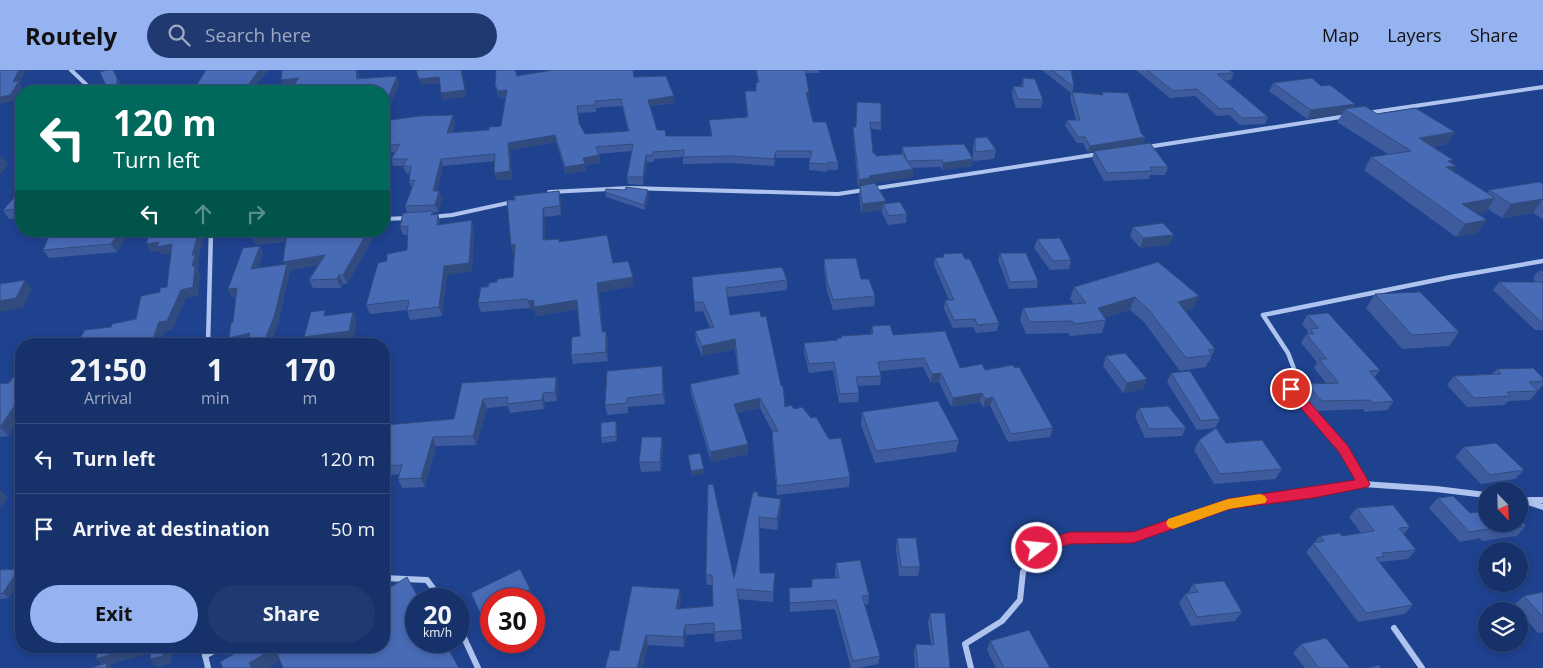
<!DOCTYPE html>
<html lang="en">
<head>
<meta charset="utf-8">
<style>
  body { margin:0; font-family:"Open Sans",sans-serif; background:#203a71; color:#f1f3f6; height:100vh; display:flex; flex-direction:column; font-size:19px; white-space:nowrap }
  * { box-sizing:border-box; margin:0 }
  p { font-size:16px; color:#9eaac1 }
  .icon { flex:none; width:28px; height:28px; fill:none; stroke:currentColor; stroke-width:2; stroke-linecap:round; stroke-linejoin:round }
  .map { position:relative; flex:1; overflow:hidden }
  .sheet { position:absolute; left:15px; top:268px; width:375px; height:315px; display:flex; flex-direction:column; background:#17326b; border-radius:20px; box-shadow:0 2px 8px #0003,0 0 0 1px #364d7e }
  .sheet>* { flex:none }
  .guide { position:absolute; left:15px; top:15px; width:375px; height:152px; border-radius:20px; box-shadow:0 2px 8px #0003,0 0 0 1px #364d7e; background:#00695c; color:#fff; overflow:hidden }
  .needle { width:32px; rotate:157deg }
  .controls { position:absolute; left:1478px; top:412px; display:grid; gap:10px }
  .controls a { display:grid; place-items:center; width:50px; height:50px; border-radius:50%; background:#17326b; box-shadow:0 2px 8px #0003,0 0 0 1px #364d7e; font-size:25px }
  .speed { position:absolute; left:405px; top:518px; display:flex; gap:10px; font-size:25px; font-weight:700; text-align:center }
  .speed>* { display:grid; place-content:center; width:65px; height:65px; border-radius:50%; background:#17326b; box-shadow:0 2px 8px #0003,0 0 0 1px #364d7e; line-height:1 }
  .speed small { font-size:12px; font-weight:400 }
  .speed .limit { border:8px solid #d22; background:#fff; color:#111 }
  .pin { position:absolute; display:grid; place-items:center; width:42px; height:42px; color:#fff; margin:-21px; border:2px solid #fff; border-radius:50%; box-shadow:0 1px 5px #0007 }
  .me { position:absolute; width:55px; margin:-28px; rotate:74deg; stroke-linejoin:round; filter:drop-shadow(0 0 4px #0008) }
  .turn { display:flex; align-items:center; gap:18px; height:105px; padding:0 15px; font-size:22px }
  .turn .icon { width:65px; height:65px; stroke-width:2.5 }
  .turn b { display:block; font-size:35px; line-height:42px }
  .lanes { display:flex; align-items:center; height:48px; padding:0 15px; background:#0003; justify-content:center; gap:25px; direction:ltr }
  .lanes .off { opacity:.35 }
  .eta { display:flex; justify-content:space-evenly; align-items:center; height:85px; text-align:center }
  .eta b { font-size:30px; font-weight:700; line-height:35px }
  .cta { display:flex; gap:10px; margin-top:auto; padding:10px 15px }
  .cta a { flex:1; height:58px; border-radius:30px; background:#95b2f1; color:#111; font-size:20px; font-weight:700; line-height:58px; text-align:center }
  .cta a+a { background:#203a71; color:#f1f3f6 }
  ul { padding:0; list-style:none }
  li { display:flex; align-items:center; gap:15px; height:70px; padding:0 15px; border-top:1px solid #364d7e }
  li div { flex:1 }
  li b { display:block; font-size:19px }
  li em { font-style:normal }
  header { display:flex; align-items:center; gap:30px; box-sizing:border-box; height:70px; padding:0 25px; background:#95b2f1; color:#111 }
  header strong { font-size:24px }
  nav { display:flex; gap:28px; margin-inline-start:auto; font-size:18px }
  .search { width:350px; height:45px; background:#203a71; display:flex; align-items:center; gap:12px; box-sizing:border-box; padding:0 18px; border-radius:28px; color:#9eaac1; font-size:19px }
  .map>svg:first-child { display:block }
</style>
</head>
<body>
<header>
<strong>Routely</strong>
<div class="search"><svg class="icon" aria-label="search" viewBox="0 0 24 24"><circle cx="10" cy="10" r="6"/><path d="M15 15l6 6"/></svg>Search here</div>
<nav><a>Map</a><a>Layers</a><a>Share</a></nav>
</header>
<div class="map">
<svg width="1543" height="598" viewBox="0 0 1543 598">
  <rect width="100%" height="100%" fill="#1f428f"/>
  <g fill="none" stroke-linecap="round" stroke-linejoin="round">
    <g stroke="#aec3ed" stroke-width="4">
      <path d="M71,0l22,21"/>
      <path d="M1367,43l176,-26"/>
      <path d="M1147,77l200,-31"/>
      <path d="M549,122l80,-4 209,6 261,-40"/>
      <path d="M432,147l20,-2 60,-13"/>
      <path d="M384,149l24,-1"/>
    </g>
    <g stroke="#aec3ed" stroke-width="4.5">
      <path d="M208,274l3,-113"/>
      <path d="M1316,347l-25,-28 5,-15 -8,-21 -25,-38 188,-38 92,-16"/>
    </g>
    <g stroke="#aec3ed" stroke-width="6">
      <path d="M1315,346l29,33 19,35"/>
      <path d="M1519,429l24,8"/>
      <path d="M1529,430h14"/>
      <path d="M384,508l43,2 14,19"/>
      <path d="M459,557l19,41"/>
      <path d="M1394,558l28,40"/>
      <path d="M203,576l5,22"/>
      <path d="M205,586l18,-10"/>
      <path d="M971,598l-6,-24 37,-23 18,-21 3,-28 14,-24 33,-10 63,-1 95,-33 85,-11 50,-9 73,5 50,6"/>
    </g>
  </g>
  <g fill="#3e5c9d" fill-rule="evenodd">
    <path d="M756,0h63v3h-14l4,26h-1l5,23 25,41v7h-11v2l-18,-2 1,-12h-34l-2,8 -43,-3 -48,1v-7l-29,2v3h-7l-4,23 -15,-1 -1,-7 5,-26 -33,3 1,9 -15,2 1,6 -20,3 -10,-32 -46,8 2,29 -16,1 -1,-19 -52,5 -6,25h2l3,7 -4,14h-5l1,3 4,-1 2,10 34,5 -2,42 -25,4 -5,41 -32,4 -3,-9v-1l-37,4 -4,-9 21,-44 20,-11 1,-15h-5l-3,-8 7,-14 -2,-7 7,-18 -3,-7 1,-8h-4l-3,-7h-10l-2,-7 4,-7 -11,1v-32l69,-6 2,7 -3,11 37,-3 12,-4 5,-29 -7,1 -4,-13 22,-9 117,1 41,26 -25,3 7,24 9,6h45l-2,-16 38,-3 -2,-26h11l2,-8zM622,36l6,25 -43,3 -6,-11 -1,-10 18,-1v-4z"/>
    <path d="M1042,0h29l3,17 -2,5 30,2v-2l39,41 4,4 -2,7 -55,8 -5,-9h-6l-12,-17 2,-6h9l-6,-22 1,-5z"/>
    <path d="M1136,0h93l5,3 -3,7 -7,1 44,36 -3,7 -25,1 -11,-10 -12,1 -22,-20 -25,2z"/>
    <path d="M358,2l1,6 40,5 -8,20h-7v-12l-91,-6 -9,1z"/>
    <path d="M1023,8l20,22 -2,8h-25l-4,-13 1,-9 8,1z"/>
    <path d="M1273,13l48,3 32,22 24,6 78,18 -8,12 -14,3 20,13 -2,3 2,8 34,22 2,-3 54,-6v35l-10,-6 -31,5 -14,-9 -2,3 -10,1 11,7 -10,13 -21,4 -92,-67 7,-13 17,-3 -51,-32 5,-8 -35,5 -38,-28z"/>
    <path d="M857,32l24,21v7l-10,-1 2,24 3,3 26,-1v-8l71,11v-11l2,-9 21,12 -2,9 -21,2v-2l-1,7 -30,4 -2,-3 -28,1 1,9 -43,6 15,20 22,11 -1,9 -18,2 -6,-12v-3l-21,3 -2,-18 1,-8h-2l-5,-53v-7h3z"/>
    <path d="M1094,81l74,16 -3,8h-15l-1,4 -45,2 -12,-22z"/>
    <path d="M21,120v28l-12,1 -6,-9z"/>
    <path d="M605,122l44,2 -4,16 -39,-13z"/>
    <path d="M507,130h54v15l-16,2v23l15,2 53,21 21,23 -35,6 4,40h3l2,9v20l-35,3 -2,-9 9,-19 -2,-27 -42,7 -2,-7 -4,1v-2l-49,4 -3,-9 10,-16 9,-5 16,-5 2,-23h-2l-2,-9z"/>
    <path d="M1133,157l37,17 -30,4 -10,-12z"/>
    <path d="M51,161h79l-13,21 -68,6 -6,-8z"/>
    <path d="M253,161h124l-30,53h-4l-2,4h-28l-4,-8 9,-15 -28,5 -12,54 -8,20h-24l1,-2 -14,-20 3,-26 -4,1 -4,-8 32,-43 3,7 -5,15 26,-4 3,-32 -4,10 -27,3 -5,-9z"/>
    <path d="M1037,169l34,21 -2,9 -19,1 -16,-22z"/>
    <path d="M1000,183l38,28 -1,7 -28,1 -11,-29z"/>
    <path d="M943,184l56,69 -2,8 -21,2 -3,-6 -20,1 -9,-19 1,-9h4l-15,-35 1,-7 8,-1z"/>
    <path d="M824,189l37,20 14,17 -1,10 -41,4 -6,-19 -3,-22z"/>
    <path d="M1538,201h5v59h-8l-42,-40 6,-8h37l-3,-4z"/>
    <path d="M692,207l95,3v10l-60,7 3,18 55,92 9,2 56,68 -1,10 -72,8 -5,-54v-10l-12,-23 -23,5 11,41 -37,8 -20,-68 -1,-10 48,-9 -3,-26 -33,7 -6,-15 -1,-10 15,-3 -7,-17 -8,1z"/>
    <path d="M1074,217l119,22 -8,2 30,38 -6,13h-1l-2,5 -26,4 -36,-49 -14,-12 -26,8 2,2 -4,13 -32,3 -2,-3 -42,1 -6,-14 3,-12 51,-4 -4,-5z"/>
    <path d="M1375,224l84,38 -10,14 -47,3 -36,-41z"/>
    <path d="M1307,245l73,55 -6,8 20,23 -7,9 -22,2 -2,-3 -47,2 -16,-18 6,-9 20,-1 -12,-15 3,-6 -16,-19 7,-12 -6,-7z"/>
    <path d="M872,256l88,42 25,2 68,58 -3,9 -42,5 -18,-36 -7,1 -3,-5 -29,5 -12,-25 -8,1 -8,-16 -43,4 1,5 -1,9 -22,1 1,7 -1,9 -19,1 -6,-33 -24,3 -5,-21v-9l33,-3v-2h4v-2l30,-2z"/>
    <path d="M1106,286l41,23 -4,10 -20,4 -20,-27z"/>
    <path d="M21,297v49l-13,20 -8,1v-53l9,-1z"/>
    <path d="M1497,299l46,9v7l-13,15 -22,1 -4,4 -37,2 -20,-22 7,-9 38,-2z"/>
    <path d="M1171,303l49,46 -5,9 -18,2 -30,-48z"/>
    <path d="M663,306l2,28 -37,3v6l-21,2 -2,-10z"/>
    <path d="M556,307l2,9 -1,15 -12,1 -1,7 -34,4 -2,-7 -21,2 -11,37 -40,1 -11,41 -23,1 -4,-9 2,-5 -9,1 -5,-9 2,-6 -4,1v-28l70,-14 8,-36z"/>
    <path d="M1139,338l47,20 -4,8 -37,2 -10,-22z"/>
    <path d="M862,342l97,28 -3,12 -81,11 -14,-38z"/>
    <path d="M617,356v15l-15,2 -1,-5z"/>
    <path d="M1199,370l27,3 56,26 -7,10 -61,5 -20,-34z"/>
    <path d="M663,376l-2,25 -20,1 -2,-10z"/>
    <path d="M1464,377l60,23 -9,9 -34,5 -26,-27z"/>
    <path d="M708,415l26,93 24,-82 23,14 -4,20 -18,-2 1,45h15l-2,29 -35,-3 4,40 -27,3 -1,-9 -28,2 -2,12 -36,-2 -6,23h-37l14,-17 62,-52 -2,10 34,-3v-21h-6l-1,-10z"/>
    <path d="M1438,428l32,15 56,13 -9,10 -35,5 -2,-3 -20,4 -31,-34z"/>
    <path d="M1357,438l53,19 -6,7 12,16 -8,9 -29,3 34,43 -8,9 -47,8 -52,-70 14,-16h22l19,-3 -12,-16z"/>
    <path d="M897,468l23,29 -2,9h-19l-3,-28z"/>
    <path d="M836,493l33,32 -1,9 -4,1 16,51 -2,8 -20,4h-7l-16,-59 -45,3 -1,-24 22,-1 1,-8 24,-1 -1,-6z"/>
    <path d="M19,499l2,3v6l-12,20 -9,1v-29z"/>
    <path d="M1193,514l49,28 -7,9 -44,5 -12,-23 6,-9 3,-1z"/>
    <path d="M1543,522v40l-5,1 -24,-28 10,-9z"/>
    <path d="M930,543l20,55h-35l-1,-16 2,-8 15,1 -3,-23z"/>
    <path d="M990,571l60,27h-54l-9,-18z"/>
    <path d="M1301,574l49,24h-45l-12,-15z"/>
  </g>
  <g fill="#324b7f">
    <path d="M19,0h7l-6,13 2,4 -8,14 -14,3v-7l13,-15z"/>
    <path d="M113,0l9,16v5h-12l-4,-5z"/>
    <path d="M259,0h9l-16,21h-8z"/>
    <path d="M356,0h1l1,2 1,13 -2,-6z"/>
    <path d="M462,0l5,27 -25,3 -1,-7z"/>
    <path d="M397,6l2,7 -8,20 -2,-7z"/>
    <path d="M439,7l2,6 -20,2 -2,-6z"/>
    <path d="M299,8l3,6 -18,2 -3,-6z"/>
    <path d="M507,20l2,6 -10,2 -1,-7z"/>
    <path d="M809,22v7l-3,1v-7z"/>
    <path d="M674,26l1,7 -26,3 -1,-6z"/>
    <path d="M1355,34l-4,8 -7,-3 -2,5 -35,5 4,-9z"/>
    <path d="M453,45l2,7 -6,18 -2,-7z"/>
    <path d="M1455,62l-8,12 -36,7 8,-13z"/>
    <path d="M555,65l1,7 -46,8 2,29 -16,1 -2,-7 14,-30z"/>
    <path d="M1145,67l-2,7 -55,8 2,-6z"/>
    <path d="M776,81v7l-2,8v-7z"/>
    <path d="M599,85l1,8 -15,2 1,6 -20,3 -1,-7 18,-9z"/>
    <path d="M646,85l1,7 -4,23v-8z"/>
    <path d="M2,86l6,9 -8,10v-17z"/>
    <path d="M441,89l2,7 -8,32 -2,-7z"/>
    <path d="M973,89l-1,7 -30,4 1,-7z"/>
    <path d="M1453,90l-4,7 7,-1 -8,13 -10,1 10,-19z"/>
    <path d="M913,99v8l-43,6 -1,2 -11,2 1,-7 10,-4z"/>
    <path d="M648,120l1,4 -4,16 -1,-5z"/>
    <path d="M439,121l3,7 -4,14 -3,-7z"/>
    <path d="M559,121l2,9v15l-1,-9z"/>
    <path d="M1495,128l-9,14 -30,5 6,-13z"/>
    <path d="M1543,129l-10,14 -31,5 9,-14z"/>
    <path d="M886,131l-1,6 -2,-3 -1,6 -21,3 1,-9z"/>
    <path d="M543,138l2,9v32l-2,-9z"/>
    <path d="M438,144l2,9v10l-3,-8z"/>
    <path d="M472,150l2,9 -2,42 -25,4 -5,41 -3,-9 5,-41z"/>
    <path d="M1487,150l-10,13 -21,4 9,-13z"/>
    <path d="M120,161h10l-13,21 -6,-8z"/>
    <path d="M199,161h6l-7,28 1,4 -1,7 2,4 -2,22 -12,2 -14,32 -7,1 -5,13h-40l39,-22 33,-56v-11z"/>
    <path d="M279,161h8l-4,11 -27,3 -5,-9z"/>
    <path d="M368,161h9l-30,53 -4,-9z"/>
    <path d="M1174,165l-4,9 -30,4 3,-10z"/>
    <path d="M159,172l13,2 5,8 -15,3 -3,-4 -8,1 -5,-8z"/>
    <path d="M515,174l2,9 -4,1 -2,-9z"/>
    <path d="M260,176l3,7 -8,23 -4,-7z"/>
    <path d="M325,185l4,8 -39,7 -12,54 -8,20h-7l23,-76 -3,-6z"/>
    <path d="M339,205l4,9 -2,4 -4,-9z"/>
    <path d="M633,207l1,9 -35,6 5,49 -2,-9 -5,-49z"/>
    <path d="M25,210l7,9 -9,19 -23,4v-11z"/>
    <path d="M237,218l4,7 -9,2 -4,-8z"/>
    <path d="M1199,226l-6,13 -20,6 5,-13z"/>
    <path d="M1135,227l-5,13 -36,11 4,-13z"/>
    <path d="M534,230h43l2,9 -43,7 -2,-7 -4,1 -2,-9z"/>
    <path d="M353,242l4,10 -4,18 -25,4h-20l-4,-7z"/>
    <path d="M606,262l2,9v20l-2,-9z"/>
    <path d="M250,263l5,7 -17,4h-5l-4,-6z"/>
    <path d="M735,269v10l-33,7v-10z"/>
    <path d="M662,296l1,10 2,28 -2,-10z"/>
    <path d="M941,303l-2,9 -8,1 1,-9z"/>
    <path d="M556,307l2,9 -1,15 -2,-9z"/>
    <path d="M1147,309l-4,10 -20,4 4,-10z"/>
    <path d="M543,323l2,9 -1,7 -2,-9z"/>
    <path d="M982,323l-2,9 -29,5 2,-9z"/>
    <path d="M993,327l-3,9 -7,1 2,-8z"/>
    <path d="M760,328v10l-26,6v-10z"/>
    <path d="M483,329l4,9 -11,37 -3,-9z"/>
    <path d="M17,332l4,5v9l-13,20 -8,-9z"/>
    <path d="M616,351l1,5v15l-1,-5z"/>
    <path d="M433,367l3,9 -11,41 -4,-9z"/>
    <path d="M662,367l1,9 -2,25 -1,-9z"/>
    <path d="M748,374v10l-37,8 -1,-10z"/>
    <path d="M704,399v5l-13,2v-5z"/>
    <path d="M0,420l8,7 -8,11z"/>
    <path d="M781,429v11l-4,20v-11z"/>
    <path d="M19,499l2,3v6l-12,20 -6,-5z"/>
    <path d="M775,503v11l-2,18v-10z"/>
    <path d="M530,519l4,9 -2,1h-22z"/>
    <path d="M680,519l1,10 -3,20 -2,-10z"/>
    <path d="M685,555l1,10 -2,12 -1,-10z"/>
    <path d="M646,565l2,10 -6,23h-5z"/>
    <path d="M494,571h21l-17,9z"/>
    <path d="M139,576h17l4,4 -51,15 4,3h-7l-10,-9z"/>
    <path d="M165,576h9l-3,17 -14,4 -7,-8z"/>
    <path d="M275,578l8,11 -15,9h-16l-3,-5z"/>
  </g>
  <g fill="#486bb6" stroke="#324b7f" fill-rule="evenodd">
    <path d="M0,0h19l-6,12 6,-1 -9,14 -10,2z"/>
    <path d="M107,0h6l4,8v6l-11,2 -6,-14z"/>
    <path d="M206,0h53l-15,21h-51z"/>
    <path d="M282,0h74l1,9 40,-3 -8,20h-5v-5h-95l10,-13 -18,2z"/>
    <path d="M416,0h45l4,20 -24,3 -2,-16 -20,2z"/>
    <path d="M496,0h19l2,6 35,-6h81l1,7 32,-1 8,20 -26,4 9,30h8l1,6h46l-3,-16 39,-3 -3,-26h11v-8l3,-1 -3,-12h49l4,22 -3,1 7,29h13l12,41 -10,-1 -1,2 -18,-1 3,-12h-36l-2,8 -43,-3 -48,1 1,-7 -31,2v3h-7l-3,22h-16l6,-33 -37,3 3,8 -16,3 2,6 -20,3 -10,-32 -47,8 2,28 -16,2 1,-19 -54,5 -8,32h6l-4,14 -30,1 10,-26 -6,1 2,-15h-8l4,-7h-16l9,-15 -16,2v-25l35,-5 34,-1 -6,18 42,-3v-3l12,-1 6,-36 -9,1 -3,-6zM621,29l8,32 -44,3 -6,-11 -2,-17 18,-1v-4z"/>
    <path d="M1052,0h19l3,17z"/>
    <path d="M1147,0h82l5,3 -17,1 51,43 -26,1 -10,-10 -12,1 -23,-20 -24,2z"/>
    <path d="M1023,8l12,1 8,21 -25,-1 -5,-13 10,1z"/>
    <path d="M1312,8l9,8 9,-1 25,19 -44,6 -38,-27z"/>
    <path d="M1072,22l31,3 -1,-3 26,1 13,40 4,4 -55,9 -5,-9h-7l-11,-17h13z"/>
    <path d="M857,32l24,1v20l-11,-1 3,31h2l1,3 27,-2 4,7 -5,-14 62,-3 9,15 -30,4 -1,-3 -35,1 6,8 -44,7 1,2 -11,2 -6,-53h3z"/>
    <path d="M1365,36l12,8 38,-6 40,24 -36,6 34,22 -5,1 8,5 -10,1 49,31 -33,6 25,16 -22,4 -94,-67 40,-6 -67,-42z"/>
    <path d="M987,67l9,13 -21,2v-14z"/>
    <path d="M1150,73l18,24h-18l2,4 -45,2 -13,-22z"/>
    <path d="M1539,112l4,2v15l-32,5 -22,-14z"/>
    <path d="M875,113l11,18 -24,3 -2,-18z"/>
    <path d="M626,117l22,3 -4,15 -39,-13 1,-3 19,1z"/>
    <path d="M21,120v19l-18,1z"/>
    <path d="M559,121l1,15 -17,2v32l16,-1v3l48,-7 6,28 15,-2 5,16 -36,6 5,49h4v20l-35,3 1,-18 8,-1 -3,-36 -43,7v-7l-6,1v-2l-50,4 3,-16h7l1,-4 8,-1v-3l16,-2 2,-33 -4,1 -4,-45h8l-1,-4z"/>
    <path d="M900,132l7,12 -18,2 -6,-12z"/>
    <path d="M433,141l-2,4 7,-1 -1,11 35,-5 -3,43 -25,3 -5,41 -32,4 2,-11 -43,5 12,-42 9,-2v-7l20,-4 1,-24 -8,1 3,-14z"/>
    <path d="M1163,153l11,12 -31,3 -10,-11z"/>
    <path d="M51,161h69l-9,13 -68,6z"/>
    <path d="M151,161h48l-7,24h3l-3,11h3l-2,21 -12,3 -14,31 -8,1 -6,17 -33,5h-44l9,-14 26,-3 1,-3 24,-5 5,-23 19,-4v-4l7,-1 5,-43 -15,3 2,-5 -13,2z"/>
    <path d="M253,161h26v2l-28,3z"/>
    <path d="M287,161h81l-25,44h-4l-2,4 -28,1 16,-25 -42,7z"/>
    <path d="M1060,168l11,22 -18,1 -16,-22z"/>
    <path d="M260,176l-9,23 36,-5 -13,53 -11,27h-17l4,-11 -21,5 2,-15 2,-1 4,-34 -9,1 15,-41z"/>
    <path d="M962,183l3,6h5l29,64 -22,2 -2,-6 -21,1 -9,-20h9l-19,-42 9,-1 -1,-3z"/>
    <path d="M1000,183h26l12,28 -28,1z"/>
    <path d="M856,188l5,21h8l6,17 -42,4 -6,-19 -3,-22z"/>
    <path d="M1158,192l41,34 -21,6 37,47 -7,1 4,5 -26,3 -37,-48 -14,-13 -37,11 8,12 -32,4 -2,-3 -42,1 -7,-14 63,-5 -12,-16z"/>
    <path d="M782,197l5,13 -61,8 4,27 30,-4 1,6 5,-1 15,70h2l2,21 6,-2 3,4 8,-2 9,11 5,-1 13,22 12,-1 9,39 -73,9 -5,-55h6l-18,-33 -26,6 14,40 -38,8 -20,-68 49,-10 -4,-35 -33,7 -7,-15 19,-4 -11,-25h-9l-2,-25z"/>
    <path d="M1538,201h5v5z"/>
    <path d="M25,210l-9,18 -16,3v-17z"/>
    <path d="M1499,212h44v40h-2z"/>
    <path d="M1420,222l39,40 -47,3 -37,-41z"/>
    <path d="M325,240l-1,6 29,-4 -4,19 -45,6 7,-25z"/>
    <path d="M1328,243l52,57 -11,1 25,30 -22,2 -2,-3 -48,1 -16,-17 33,-1 -20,-24h8l-21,-25h8l-4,-5 9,-1 -12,-13z"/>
    <path d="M890,255l3,10 52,-4 15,37 22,-4 3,6 28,-5 2,3 4,-1 34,61 -42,6 -18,-37 -8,2 -3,-6 -29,5 -12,-25 -9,1 -8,-16 -46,4 3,14 -25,1 3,16 -19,1 -6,-32 -25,2 -5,-21 34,-3 -1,-2h5l-1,-2 32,-2 -1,-8z"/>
    <path d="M1125,283l22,26 -20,4 -21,-27z"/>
    <path d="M662,296l1,28 -36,4v5l-22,2 2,-34z"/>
    <path d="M21,297v35h-4l-17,25v-43l9,-1z"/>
    <path d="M1533,298l10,10v3l-14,1 9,9 -31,1 4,4 -37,2 -20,-22 47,-2 -4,-5z"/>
    <path d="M1190,301l30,48 -19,2 -30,-48z"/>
    <path d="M556,307l-1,15 -12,1 -1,7 -35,4 1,-7 -25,2 -10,37 -40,1 -12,41 -23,1 4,-14 -16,1 5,-16 -7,1v-18l2,-8 68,-6 8,-36z"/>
    <path d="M938,331l21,39 -83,11 -14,-39z"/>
    <path d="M1168,336l18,22 -37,1 -10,-21z"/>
    <path d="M616,351v15l-15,2v-15z"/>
    <path d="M1216,358l10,15 36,-3 20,29 -62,5 -21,-34z"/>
    <path d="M642,367h20l-2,25h-21z"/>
    <path d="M1496,373l28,27 -34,5 -26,-28z"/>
    <path d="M700,383l4,16 -13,2 -3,-16z"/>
    <path d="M713,414l21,94 19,-86h5v4l23,3 -4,20 -18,-2 1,56h15l-2,19 -36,-3 5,41 -28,2v-9l-29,2 -2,12 -37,-2 -9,33h-32l5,-18 9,1 13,-65 48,3 -4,20 37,-3 -1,-31h-6l2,-90z"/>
    <path d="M1453,426l17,17 16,-2v13h33v-6l7,8 -34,6 -3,-3 -20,3 -31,-34z"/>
    <path d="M1393,435l17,22 -11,1 17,22 -34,3 2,3 -8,2 37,47 -47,8 -53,-70 11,-2 -4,-5 20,-3 2,3 32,-5 -17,-23z"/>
    <path d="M897,468h19l4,29h-19z"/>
    <path d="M860,490l9,35 -7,1 18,60 -27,5 -17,-61 -46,3 -1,-15 23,-1v-8l27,-1 -3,-15z"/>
    <path d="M19,499l-16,24 -3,1v-24z"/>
    <path d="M520,499l10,20 -20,10h-19v37l-20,-43z"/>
    <path d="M407,507l12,22h-3v42h28l15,27h-176l-8,-20 -26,15 3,5h-29l-3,-6 27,-16h137v-55z"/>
    <path d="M1224,511l18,31 -45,5 -12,-23 13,-2 -5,-8z"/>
    <path d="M1543,522v25l-19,-21z"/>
    <path d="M930,543h15l5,55h-32l-2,-24 18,1z"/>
    <path d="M1029,560l21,38h-46l-14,-27z"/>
    <path d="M1326,568l24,30h-31l-18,-24z"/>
    <path d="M99,576h40l-43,13z"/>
    <path d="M151,576h14l-2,10 -13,3z"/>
    <path d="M107,593l-1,5h-16z"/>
    <path d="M1379,595l2,3h-13z"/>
  </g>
  <path fill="#e11d48" stroke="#92132f" d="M1291,315l4,1 53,60 22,38 -2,3 -55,11 -84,11 -96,34 -63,1 -33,10 -5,-2 -2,-4 2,-4 38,-12h63l95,-33 127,-19 -16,-28 -52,-60 -2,-3z"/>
  <path fill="#f59e0b" d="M1260,424l5,2 2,4 -2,3 -36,6 -56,20 -5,-2 -2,-4 2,-4 60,-20z"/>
</svg>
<div class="controls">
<a><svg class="needle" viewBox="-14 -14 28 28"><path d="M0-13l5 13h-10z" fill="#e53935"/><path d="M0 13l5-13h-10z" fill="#9eaac1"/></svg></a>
<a><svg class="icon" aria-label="sound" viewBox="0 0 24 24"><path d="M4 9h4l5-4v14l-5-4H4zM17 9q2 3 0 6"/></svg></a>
<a><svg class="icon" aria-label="layers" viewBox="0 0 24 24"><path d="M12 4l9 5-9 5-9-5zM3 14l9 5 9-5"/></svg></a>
</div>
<div class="speed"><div>20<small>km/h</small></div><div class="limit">30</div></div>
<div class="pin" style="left:1291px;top:319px;background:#d93025"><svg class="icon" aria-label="arrive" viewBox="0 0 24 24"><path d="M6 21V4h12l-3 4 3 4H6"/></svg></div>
<svg class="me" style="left:1037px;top:478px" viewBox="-20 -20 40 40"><circle r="17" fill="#e11d48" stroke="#fff" stroke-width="3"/><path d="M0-11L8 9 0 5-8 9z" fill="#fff"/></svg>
<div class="guide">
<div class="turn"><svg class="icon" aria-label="left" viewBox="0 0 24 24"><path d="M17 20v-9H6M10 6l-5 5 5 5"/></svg><div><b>120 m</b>Turn left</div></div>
<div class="lanes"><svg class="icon" aria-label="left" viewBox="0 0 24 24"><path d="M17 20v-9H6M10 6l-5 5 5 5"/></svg><svg class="icon off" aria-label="ahead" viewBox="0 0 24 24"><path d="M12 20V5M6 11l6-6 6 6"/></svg><svg class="icon off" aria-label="right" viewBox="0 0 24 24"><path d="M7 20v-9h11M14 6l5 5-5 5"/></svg></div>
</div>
<section class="sheet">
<div class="eta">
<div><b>21:50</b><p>Arrival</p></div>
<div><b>1</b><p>min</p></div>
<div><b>170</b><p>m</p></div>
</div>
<ul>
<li><svg class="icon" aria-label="left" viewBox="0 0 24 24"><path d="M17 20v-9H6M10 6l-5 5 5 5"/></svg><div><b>Turn left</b></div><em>120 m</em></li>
<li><svg class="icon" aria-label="arrive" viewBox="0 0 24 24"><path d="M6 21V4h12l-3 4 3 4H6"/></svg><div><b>Arrive at destination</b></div><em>50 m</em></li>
</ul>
<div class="cta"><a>Exit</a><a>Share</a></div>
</section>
</div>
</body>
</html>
